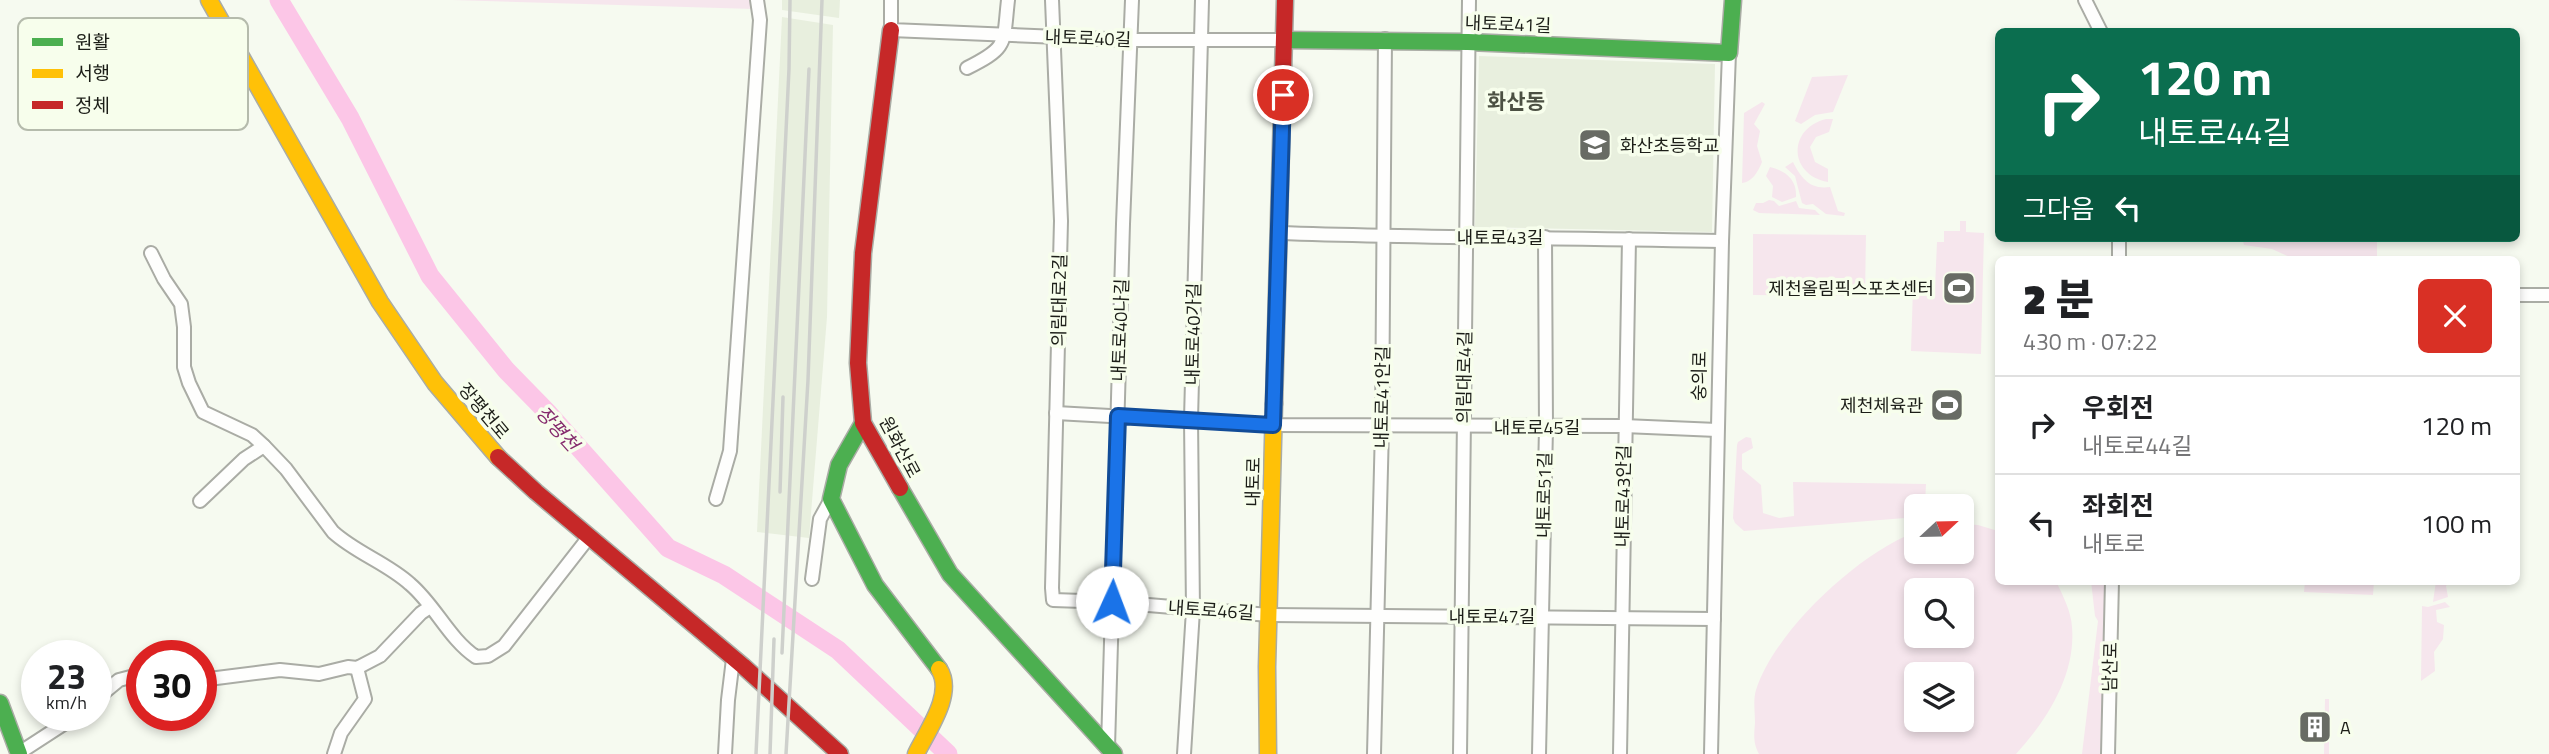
<!DOCTYPE html>
<html lang="ko">
<head>
<meta charset="utf-8">
<style>
  body { margin:0; font-family:"Titillium Web","Noto Sans KR",sans-serif; background:#f6f6f6; color:#202124; height:100vh; display:flex; flex-direction:column; font-size:26px; white-space:nowrap }
  * { box-sizing:border-box; margin:0 }
  p { font-size:23px; color:#757577 }
  .icon { flex:none; width:38px; height:38px; fill:none; stroke:currentColor; stroke-width:2; stroke-linecap:round; stroke-linejoin:round }
  .map { position:relative; flex:1; overflow:hidden }
  .drawer { position:absolute; left:1995px; top:256px; width:525px; height:329px; display:flex; flex-direction:column; background:#fff; border-radius:10px; box-shadow:0 4px 10px #0003 }
  .drawer>* { flex:none }
  .guide { position:absolute; left:1995px; top:28px; width:525px; height:214px; border-radius:10px; box-shadow:0 4px 10px #0003; background:#0b6e4f; color:#fff; overflow:hidden }
  .needle { width:46px; rotate:68deg }
  .fabs { position:absolute; left:1904px; top:494px; display:grid; gap:14px }
  .fabs a { display:grid; place-items:center; width:70px; height:70px; border-radius:10px; background:#fff; box-shadow:0 4px 10px #0003; font-size:35px }
  .speed { position:absolute; left:21px; top:640px; display:flex; gap:14px; font-size:35px; font-weight:700; text-align:center }
  .speed>* { display:grid; place-content:center; width:91px; height:91px; border-radius:50%; background:#fff; box-shadow:0 4px 10px #0003; line-height:1 }
  .speed small { font-size:18px; font-weight:400 }
  .speed .limit { border:10px solid #d22; background:#fff; color:#111 }
  .pin { position:absolute; display:grid; place-items:center; width:60px; height:60px; color:#fff; margin:-30px; border:4px solid #fff; border-radius:50%; box-shadow:0 2px 7px #0007 }
  .me { position:absolute; width:77px; margin:-38px; rotate:2deg; stroke-linejoin:round; filter:drop-shadow(0 0 5px #0008) }
  .turn { display:flex; align-items:center; gap:24px; height:147px; padding:0 28px; font-size:32px }
  .turn .icon { width:91px; height:91px; stroke-width:2.5 }
  .turn b { display:block; font-size:49px; line-height:60px }
  .then { display:flex; align-items:center; height:66px; padding:0 28px; background:#0003; gap:14px; font-size:26px }
  .round { display:grid; place-items:center; flex:none; width:74px; height:74px; border-radius:10px; background:#f6f6f6 }
  .head { display:flex; align-items:center; justify-content:space-between; height:119px; padding:0 28px }
  h1 { font-size:42px; font-weight:800; line-height:52px }
  ul { padding:0; list-style:none }
  li { display:flex; align-items:center; gap:21px; height:98px; padding:0 28px; border-top:2px solid #e0e0e0 }
  li div { flex:1 }
  li b { display:block; font-size:26px }
  li em { font-style:normal }
  .map>svg:first-child { display:block }
</style>
</head>
<body>
<div class="map">
<svg width="2549" height="754" viewBox="0 0 2549 754">
  <rect width="100%" height="100%" fill="#f6faf0"/>
  <g fill="#e8efde">
    <path d="M782,0h58l-1,18 -57,-8z"/>
    <path d="M782,17l51,8 -6,292 -18,221 -52,-6z"/>
    <path d="M1479,56l236,8 -3,168 -237,-5z"/>
  </g>
  <g fill="#f6e6ed" fill-rule="evenodd">
    <path d="M452,0h301l1,9z"/>
    <path d="M1848,75l-15,37 -18,3 -14,9 -6,-3 17,-44z"/>
    <path d="M1762,102l3,2 -11,20 6,7 -3,15 5,16c-4,10 -10,20 -20,21l2,-70z"/>
    <path d="M1826,119h7l-4,13 -13,5 -6,10 5,15 13,7v13c-39,-7 -41,-53 -2,-63z"/>
    <path d="M1793,162c8,16 17,28 37,25l8,24 7,2 -1,3 -18,-2 -13,-10 -7,1 -4,-2 -7,-27 -10,-9z"/>
    <path d="M1770,167c16,4 27,13 26,30l-14,5 -10,-5 1,-11 -7,-10z"/>
    <path d="M1769,200l5,1 5,5 17,-5 3,7 16,2 5,5 -61,-2 -6,-3 3,-7h7z"/>
    <path d="M1960,221h6v11l18,1 -3,121 -70,-3 2,-63h22l2,-46h7v-11h16z"/>
    <path d="M1753,234l113,1 -1,61 -112,-1z"/>
    <path d="M2242,238h135v21h-83l-22,-10 -28,-4z"/>
    <path d="M1746,437l5,1 2,10 -11,6v15l19,16 2,28 16,5 15,-2 -1,-34 133,2 -1,21 -9,1v8l-11,4 -161,13 -9,-8 -2,-5 4,-73 1,-3z"/>
    <path d="M1962,524l16,1 20,6v50h58c7,15 15,30 16,46 4,48 -25,93 -56,127h-257c-6,-11 -5,-19 -4,-31 0,-10 -2,-24 1,-33 19,-59 101,-135 157,-157l3,-1v19h46zM1916,590h46v45h-46zM1916,674h46v45h-46z"/>
    <path d="M2091,581h15l-4,173h-20l16,-133 -3,-5z"/>
    <path d="M2305,581h69l-1,14 -69,-3z"/>
    <path d="M2436,581h13l-3,5 2,11 -15,5z"/>
    <path d="M2445,602l5,5 -14,3 1,12 7,3 -1,14 -9,13 1,19 -14,10 1,-75 6,1z"/>
    <path d="M2325,699h4v55h-5z"/>
  </g>
  <g fill="none" stroke-linecap="round" stroke-linejoin="round">
    <path stroke="#fcc6e7" stroke-width="19" d="M279,0l71,118 80,158 76,94 43,44 119,134 56,27 114,75 110,104"/>
    <defs>
      <g id="street">
        <path d="M891,0v30l240,10h153"/>
        <path d="M1052,0l9,221 -9,367 1,12 59,2 157,13 445,4"/>
        <path d="M2085,0l16,32"/>
        <path d="M967,68c42,-21 36,-24 41,-68"/>
        <path d="M1278,233c148,5 296,5 444,8"/>
        <path d="M151,253l13,26 17,25 3,23v40l5,16 14,29 49,23 12,11 22,23 47,63c23,21 54,31 77,52 25,21 39,55 66,73l12,-1 16,-10 85,-109"/>
        <path d="M2119,259v-21"/>
        <path d="M2516,295h33"/>
        <path d="M1056,413l217,12 351,1 93,4"/>
        <path d="M716,499l14,-48 30,-431 -3,-20"/>
        <path d="M200,501l44,-42 20,-13"/>
        <path d="M812,579l8,-60 11,-20"/>
        <path d="M201,680l63,-8 16,-2 39,4 29,-7 9,1 23,-12 41,-43 9,-6"/>
        <path d="M96,699l23,-19 23,-6"/>
        <path d="M1108,747l15,-523 9,-224"/>
        <path d="M19,753l57,-37"/>
        <path d="M334,754l7,-21 24,-34 -8,-31"/>
        <path d="M725,754l3,-54 5,-41"/>
        <path d="M1184,754l9,-144 -2,-191 11,-419"/>
        <path d="M1374,754l8,-327 3,-388"/>
        <path d="M1460,754l9,-754"/>
        <path d="M1539,754l7,-326 -1,-191"/>
        <path d="M1620,754l9,-515"/>
        <path d="M1711,754l11,-513 7,-188"/>
        <path d="M2108,754l4,-173"/>
      </g>
      <g id="fast">
        <path d="M1284,40l184,2 261,11 4,-53"/>
        <path d="M863,423l-24,42 -8,34 44,86 64,84"/>
        <path d="M900,488l50,86 164,180"/>
        <path d="M0,703l19,51"/>
      </g>
      <g id="slow">
        <path d="M209,0l171,302 55,81 63,74"/>
        <path d="M916,754c11,-23 39,-60 23,-85"/>
        <path d="M1268,754l-1,-87 7,-263"/>
      </g>
      <g id="jam">
        <path d="M891,30l-28,223 -5,110 5,60 37,65"/>
        <path d="M1274,404l11,-404"/>
        <path d="M498,457l38,35 207,174 97,88"/>
      </g>
    </defs>
    <use href="#street" stroke="#aaaca5" stroke-width="16"/>
    <use href="#fast" stroke="#aaaca5" stroke-width="19"/>
    <use href="#slow" stroke="#aaaca5" stroke-width="19"/>
    <use href="#jam" stroke="#aaaca5" stroke-width="19"/>
    <use href="#street" stroke="#fefefd" stroke-width="12"/>
    <use href="#fast" stroke="#4caf50" stroke-width="16"/>
    <use href="#slow" stroke="#ffc107" stroke-width="16"/>
    <use href="#jam" stroke="#c62828" stroke-width="16"/>
    <g stroke="#ced0cc" stroke-width="3.5">
      <path d="M780,492l3,-95"/>
      <path d="M782,653l27,-584"/>
      <path d="M756,754l33,-685 1,-69"/>
      <path d="M770,754l4,-115"/>
      <path d="M786,754l22,-374 14,-380"/>
    </g>
  </g>
  <g fill="none" stroke-linecap="round" stroke-linejoin="round">
    <defs>
      <path id="route" d="M1112,602l6,-186 155,9 10,-330"/>
    </defs>
    <use href="#route" stroke="#114b97" stroke-width="18"/>
    <use href="#route" stroke="#1a73e8" stroke-width="12"/>
  </g>
  <defs>
    <symbol id="school-square" viewBox="-11 -11 22 22"><rect x="-9" y="-9" width="18" height="18" rx="4" fill="#686b64" stroke="#f7feec"/><path d="M0-5L7-2L0 1L-7-2ZM-4 1L0 2.5L4 1V4Q0 6-4 4Z" fill="#fff"/></symbol>
    <symbol id="stadium-square" viewBox="-11 -11 22 22"><rect x="-9" y="-9" width="18" height="18" rx="4" fill="#686b64" stroke="#f7feec"/><path d="M0-5a6.5 5 0 1 0 0 10a6.5 5 0 1 0 0-10ZM-3.5-1.8h7v3.6h-7Z" fill="#fff"/></symbol>
    <symbol id="building-square" viewBox="-11 -11 22 22"><rect x="-9" y="-9" width="18" height="18" rx="4" fill="#686b64" stroke="#f7feec"/><path d="M-4-6H4V6H1V3H-1V6H-4ZM-2.5-4.3h1.7v1.8h-1.7ZM.8-4.3h1.7v1.8H.8ZM-2.5-1h1.7V.8h-1.7ZM.8-1h1.7V.8H.8Z" fill="#fff"/></symbol>
  </defs>
  <g fill-rule="evenodd">
    <use href="#school-square" x="1576" y="126" width="38" height="38"/>
    <use href="#stadium-square" x="1940" y="269" width="38" height="38"/>
    <use href="#stadium-square" x="1928" y="386" width="38" height="38"/>
    <use href="#building-square" x="2296" y="708" width="38" height="38"/>
  </g>
  <g text-anchor="middle" dominant-baseline="central" stroke-width="7" stroke-linejoin="round" paint-order="stroke">
    <g font-size="18" fill="#1c1e18" stroke="#f7feec">
      <text transform="translate(1508 24) rotate(2)">내토로41길</text>
      <text transform="translate(1088 38) rotate(2)">내토로40길</text>
      <text x="1500" y="237">내토로43길</text>
      <text transform="translate(1059 300) rotate(-89)">의림대로2길</text>
      <text transform="translate(1120 330) rotate(-88)">내토로40나길</text>
      <text transform="translate(1193 334) rotate(-89)">내토로40가길</text>
      <text transform="translate(1699 376) rotate(-89)">숭의로</text>
      <text transform="translate(1464 377) rotate(-89)">의림대로4길</text>
      <text transform="translate(1382 397) rotate(-89)">내토로41안길</text>
      <text transform="translate(484 411) rotate(50)">장평천로</text>
      <text x="1537" y="427">내토로45길</text>
      <text transform="translate(900 447) rotate(62)">원화산로</text>
      <text transform="translate(1253 482) rotate(-89)">내토로</text>
      <text transform="translate(1544 495) rotate(-89)">내토로51길</text>
      <text transform="translate(1623 496) rotate(-89)">내토로43안길</text>
      <text transform="translate(1211 610) rotate(4)">내토로46길</text>
      <text x="1492" y="616">내토로47길</text>
      <text transform="translate(2110 667) rotate(-89)">남산로</text>
    </g>
    <g font-size="18" fill="#1c1e18" stroke="#f7feec" text-anchor="start">
      <text x="1620" y="145">화산초등학교</text>
      <text x="1934" y="288" text-anchor="end">제천올림픽스포츠센터</text>
      <text x="1923" y="405" text-anchor="end">제천체육관</text>
      <text x="2340" y="727">A</text>
    </g>
    <g font-size="19" font-style="italic" fill="#852b6d" stroke="#f7feec">
      <text transform="translate(558 428) rotate(48)">장평천</text>
    </g>
    <g font-size="21" font-weight="bold" fill="#4c5143" stroke="#f7feec">
      <text x="1516" y="101">화산동</text>
    </g>
  </g>
  <rect x="18" y="18" width="230" height="112" rx="10" fill="#f7feec" stroke="#b5bbac" stroke-width="2"/>
  <rect x="32" y="38" width="31" height="8" fill="#4caf50"/>
  <rect x="32" y="69" width="31" height="9" fill="#ffc107"/>
  <rect x="32" y="101" width="31" height="8" fill="#c62828"/>
  <g font-size="19" fill="#1c1e18">
    <text x="75" y="49">원활</text>
    <text x="75" y="80">서행</text>
    <text x="75" y="112">정체</text>
  </g>
</svg>
<div class="fabs">
<a><svg class="needle" viewBox="-14 -14 28 28"><path d="M0-13l5 13h-10z" fill="#e53935"/><path d="M0 13l5-13h-10z" fill="#757577"/></svg></a>
<a><svg class="icon" aria-label="search" viewBox="0 0 24 24"><circle cx="10" cy="10" r="6"/><path d="M15 15l6 6"/></svg></a>
<a><svg class="icon" aria-label="layers" viewBox="0 0 24 24"><path d="M12 4l9 5-9 5-9-5zM3 14l9 5 9-5"/></svg></a>
</div>
<div class="speed"><div>23<small>km/h</small></div><div class="limit">30</div></div>
<div class="pin" style="left:1283px;top:95px;background:#d93025"><svg class="icon" aria-label="arrive" viewBox="0 0 24 24"><path d="M6 21V4h12l-3 4 3 4H6"/></svg></div>
<svg class="me" style="left:1112px;top:602px" viewBox="-20 -20 40 40"><circle r="19" fill="#fff"/><path d="M0-13L10 11 0 6-10 11z" fill="#1a73e8"/></svg>
<div class="guide">
<div class="turn"><svg class="icon" aria-label="right" viewBox="0 0 24 24"><path d="M7 20v-9h11M14 6l5 5-5 5"/></svg><div><b>120 m</b>내토로44길</div></div>
<div class="then">그다음<svg class="icon" aria-label="left" viewBox="0 0 24 24"><path d="M17 20v-9H6M10 6l-5 5 5 5"/></svg></div>
</div>
<section class="drawer">
<div class="head"><div><h1>2 분</h1><p>430 m · 07:22</p></div><a class="round" style="background:#d93025;color:#fff"><svg class="icon" aria-label="close" viewBox="0 0 24 24"><path d="M6 6l12 12M18 6L6 18"/></svg></a></div>
<ul>
<li><svg class="icon" aria-label="right" viewBox="0 0 24 24"><path d="M7 20v-9h11M14 6l5 5-5 5"/></svg><div><b>우회전</b><p>내토로44길</p></div><em>120 m</em></li>
<li><svg class="icon" aria-label="left" viewBox="0 0 24 24"><path d="M17 20v-9H6M10 6l-5 5 5 5"/></svg><div><b>좌회전</b><p>내토로</p></div><em>100 m</em></li>
</ul>
</section>
</div>
</body>
</html>
